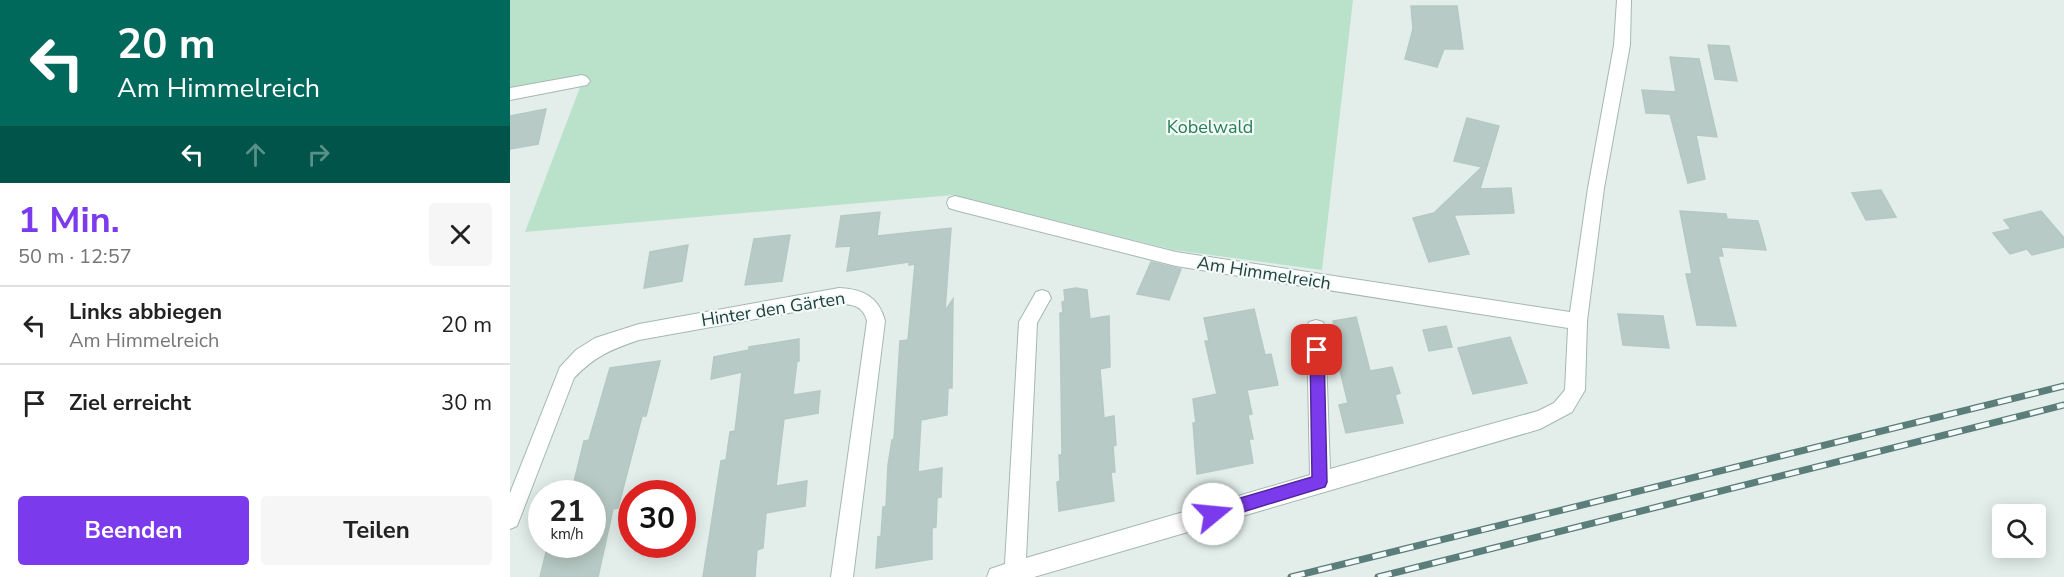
<!DOCTYPE html>
<html lang="de">
<head>
<meta charset="utf-8">
<style>
  body { margin:0; font-family:"Nunito Sans",sans-serif; background:#f6f6f6; color:#222; height:100vh; display:flex; flex-direction:column; font-size:22px; white-space:nowrap }
  * { box-sizing:border-box; margin:0 }
  p { font-size:20px; color:#767676 }
  .icon { flex:none; width:33px; height:33px; fill:none; stroke:currentColor; stroke-width:2; stroke-linecap:round; stroke-linejoin:round }
  .map { position:relative; flex:1; overflow:hidden }
  .panel { display:flex; flex-direction:column; background:#fff; width:510px }
  .panel>* { flex:none }
  .guide { background:#00695c; color:#fff; overflow:hidden }
  .buttons { position:absolute; left:1482px; top:504px; display:grid; gap:12px }
  .buttons a { display:grid; place-items:center; width:54px; height:54px; border-radius:6px; background:#fff; box-shadow:0 3px 15px #0003; font-size:30px }
  .speed { position:absolute; left:18px; top:480px; display:flex; gap:12px; font-size:30px; font-weight:700; text-align:center }
  .speed>* { display:grid; place-content:center; width:78px; height:78px; border-radius:50%; background:#fff; box-shadow:0 3px 15px #0003; line-height:1 }
  .speed small { font-size:15px; font-weight:400 }
  .speed .limit { border:9px solid #d22; background:#fff; color:#111 }
  .pin { position:absolute; display:grid; place-items:center; width:51px; height:51px; color:#fff; margin:-26px; border-radius:12px; box-shadow:0 3px 9px #0006 }
  .me { position:absolute; width:66px; margin:-33px; rotate:73deg; stroke-linejoin:round; filter:drop-shadow(0 0 4px #0008) }
  .turn { display:flex; align-items:center; gap:21px; height:126px; padding:0 18px; font-size:27px }
  .turn .icon { width:78px; height:78px; stroke-width:2.5 }
  .turn b { display:block; font-size:42px; line-height:51px }
  .lanes { display:flex; align-items:center; height:57px; padding:0 18px; background:#0003; justify-content:center; gap:30px; direction:ltr }
  .lanes .off { opacity:.35 }
  .round { display:grid; place-items:center; flex:none; width:63px; height:63px; border-radius:6px; background:#f6f6f6 }
  .overview { display:flex; align-items:center; justify-content:space-between; height:102px; padding:0 18px }
  h1 { font-size:36px; font-weight:700; line-height:45px; color:#7c3aed }
  .button { display:flex; gap:12px; margin-top:auto; padding:12px 18px }
  .button a { flex:1; height:69px; border-radius:6px; background:#7c3aed; color:#fff; font-size:24px; font-weight:700; line-height:69px; text-align:center }
  .button a+a { background:#f6f6f6; color:#222 }
  ul { padding:0; list-style:none }
  li { display:flex; align-items:center; gap:18px; height:78px; padding:0 18px; border-top:2px solid #e0e0e0 }
  li div { flex:1 }
  li b { display:block; font-size:22px }
  li em { font-style:normal }
  main { display:flex; flex:1; min-height:0 }
  .map>svg:first-child { display:block }
</style>
</head>
<body>
<main>
<section class="panel">
<div class="guide">
<div class="turn"><svg class="icon" aria-label="left" viewBox="0 0 24 24"><path d="M17 20v-9H6M10 6l-5 5 5 5"/></svg><div><b>20 m</b>Am Himmelreich</div></div>
<div class="lanes"><svg class="icon" aria-label="left" viewBox="0 0 24 24"><path d="M17 20v-9H6M10 6l-5 5 5 5"/></svg><svg class="icon off" aria-label="ahead" viewBox="0 0 24 24"><path d="M12 20V5M6 11l6-6 6 6"/></svg><svg class="icon off" aria-label="right" viewBox="0 0 24 24"><path d="M7 20v-9h11M14 6l5 5-5 5"/></svg></div>
</div>
<div class="overview"><div><h1>1 Min.</h1><p>50 m · 12:57</p></div><a class="round"><svg class="icon" aria-label="close" viewBox="0 0 24 24"><path d="M6 6l12 12M18 6L6 18"/></svg></a></div>
<ul>
<li><svg class="icon" aria-label="left" viewBox="0 0 24 24"><path d="M17 20v-9H6M10 6l-5 5 5 5"/></svg><div><b>Links abbiegen</b><p>Am Himmelreich</p></div><em>20 m</em></li>
<li><svg class="icon" aria-label="arrive" viewBox="0 0 24 24"><path d="M6 21V4h12l-3 4 3 4H6"/></svg><div><b>Ziel erreicht</b></div><em>30 m</em></li>
</ul>
<div class="button"><a>Beenden</a><a>Teilen</a></div>
</section>
<div class="map">
<svg width="1554" height="577" viewBox="0 0 1554 577">
  <rect width="100%" height="100%" fill="#e3eeeb"/>
  <path fill="#bae2cb" d="M0,0h843l-31,270 -148,-20 -221,-55 -428,37 57,-150 -72,12z"/>
  <g fill="#b8cac5" stroke="#b4c9c4" stroke-width="1.5">
    <path d="M901,6h46l6,43h-19l-7,18 -32,-8 8,-30z"/>
    <path d="M1198,45l21,1 8,35 -22,-2z"/>
    <path d="M1160,57l29,2 18,78 -21,-2 9,44 -17,4 -18,-69 -24,-1 -4,-23 34,2z"/>
    <path d="M36,109l-8,35 -28,5v-33z"/>
    <path d="M957,118l32,8 -19,63 31,-1 3,25 -60,2 15,39 -40,8 -16,-44 21,-5 48,-46 -28,-6z"/>
    <path d="M1371,190l15,27 -30,3 -14,-27z"/>
    <path d="M1170,211l46,3 1,5 31,2 8,29 -45,-3 2,9h-5l18,70 -39,-1 -11,-51h6z"/>
    <path d="M1531,211l23,27v9l-32,8 -5,-6 -17,5 -17,-21 18,-4 -7,-9z"/>
    <path d="M370,212l-3,24 74,-8 -6,83 8,-12 -1,89h-4l-1,27 -26,5 -3,52 24,-4 -1,29 -4,1 -1,29 -4,1v31l-56,9 2,-31 3,-1 2,-29h3l2,-42 4,-25 2,-1 6,-98 8,-1 7,-76 -6,1v-3l-62,9 4,-25 -15,1 5,-31z"/>
    <path d="M280,235l-8,46 -37,4 9,-46z"/>
    <path d="M178,245l-6,36 -38,7 6,-36z"/>
    <path d="M641,262l30,7 -12,31 -32,-6z"/>
    <path d="M566,288l11,2 3,29 19,-3 1,51 -10,2 4,49 10,-2 2,29 -3,1 2,26h-4l3,29 -55,10 -2,-29 3,-1 -1,-26h3l-2,-142h3l-1,-11 3,-1 -1,-11z"/>
    <path d="M744,309l11,46 6,-1 7,31 -31,5 5,24 -4,1 5,24h-4l4,24 -56,11 -4,-51h3l-3,-24 24,-5 -12,-53h4l-5,-23z"/>
    <path d="M1108,314l45,2 6,32 -46,-3z"/>
    <path d="M846,317l14,54 22,-4 8,26 -5,2 8,28 -57,10 -7,-28 9,-2 -15,-61 5,-1 -5,-20z"/>
    <path d="M936,326l6,21 -23,4 -6,-21z"/>
    <path d="M1000,337l17,46 -54,11 -15,-46z"/>
    <path d="M289,339v22h-2l-4,34 27,-4 -2,22 -34,6 -8,67 31,-5 -2,25 -39,7 -3,35 -6,2 -2,27h-52l18,-116 5,-1 4,-28 5,-1 7,-59 -31,7 3,-22 35,-7v-3z"/>
    <path d="M150,361l-14,55h-4l-24,92 -5,1 -15,68h-58l8,-33h44v-50h-21l13,-53 5,-1 21,-72z"/>
  </g>
  <g fill="none" stroke-linecap="round" stroke-linejoin="round">
    <defs>
      <g id="street">
        <path d="M1107,0h14l-1,45 -26,143 -17,133 -2,69 -13,22 -32,17 -506,148h-47l3,-8 15,-5 14,-242 17,-30 6,-2 6,2 3,6 -14,25 -11,235 284,-83 -3,-147 2,-6 7,-2 7,2 2,6 5,141 208,-58 16,-8 11,-13 3,-62 -392,-62 -221,-56 -6,-2 -2,-5 2,-5 6,-2 221,56 394,60 18,-124 26,-143z"/>
        <path d="M72,75l5,2 3,4 -3,4 -77,15v-12z"/>
        <path d="M329,288c24,1 40,9 46,33l-32,256h-22l36,-256c-4,-15 -14,-17 -28,-17l-200,36c-29,10 -44,16 -65,38l-57,148 -7,3v-36l50,-126 16,-17 19,-12 44,-14z"/>
      </g>
    </defs>
    <use href="#street" stroke="#a5b7b4" stroke-width="2"/>
    <use href="#street" fill="#fff" fill-rule="evenodd"/>
    <defs>
      <g id="rail">
        <path d="M781,577l773,-191"/>
        <path d="M868,577l686,-172"/>
      </g>
    </defs>
    <use href="#rail" stroke="#5b7e7a" stroke-width="7"/>
    <use href="#rail" stroke="#f4faf8" stroke-width="4.5" stroke-dasharray="14" stroke-linecap="butt"/>
  </g>
  <path fill="#7c3aed" stroke="#51269a" stroke-width="1.5" d="M807,344l5,1 2,5 3,132 -2,5 -112,34 -6,-2 -2,-5 2,-6 6,-2 99,-29 -2,-127 2,-5z"/>
  <g text-anchor="middle" dominant-baseline="central" stroke-width="4.5" stroke-linejoin="round" paint-order="stroke">
    <g font-size="18" fill="#257e56" stroke="#f4faf8">
      <text x="700" y="127">Kobelwald</text>
    </g>
    <g font-size="18" fill="#20423f" stroke="#f4faf8">
      <text transform="translate(754 273) rotate(9)">Am Himmelreich</text>
      <text transform="translate(263 309) rotate(-9)">Hinter den Gärten</text>
    </g>
  </g>
</svg>
<div class="buttons">
<a><svg class="icon" aria-label="search" viewBox="0 0 24 24"><circle cx="10" cy="10" r="6"/><path d="M15 15l6 6"/></svg></a>
</div>
<div class="speed"><div>21<small>km/h</small></div><div class="limit">30</div></div>
<div class="pin" style="left:807px;top:350px;background:#d93025"><svg class="icon" aria-label="arrive" viewBox="0 0 24 24"><path d="M6 21V4h12l-3 4 3 4H6"/></svg></div>
<svg class="me" style="left:703px;top:514px" viewBox="-20 -20 40 40"><circle r="19" fill="#fff"/><path d="M0-13L10 11 0 6-10 11z" fill="#7c3aed"/></svg>
</div>
</main>
</body>
</html>
